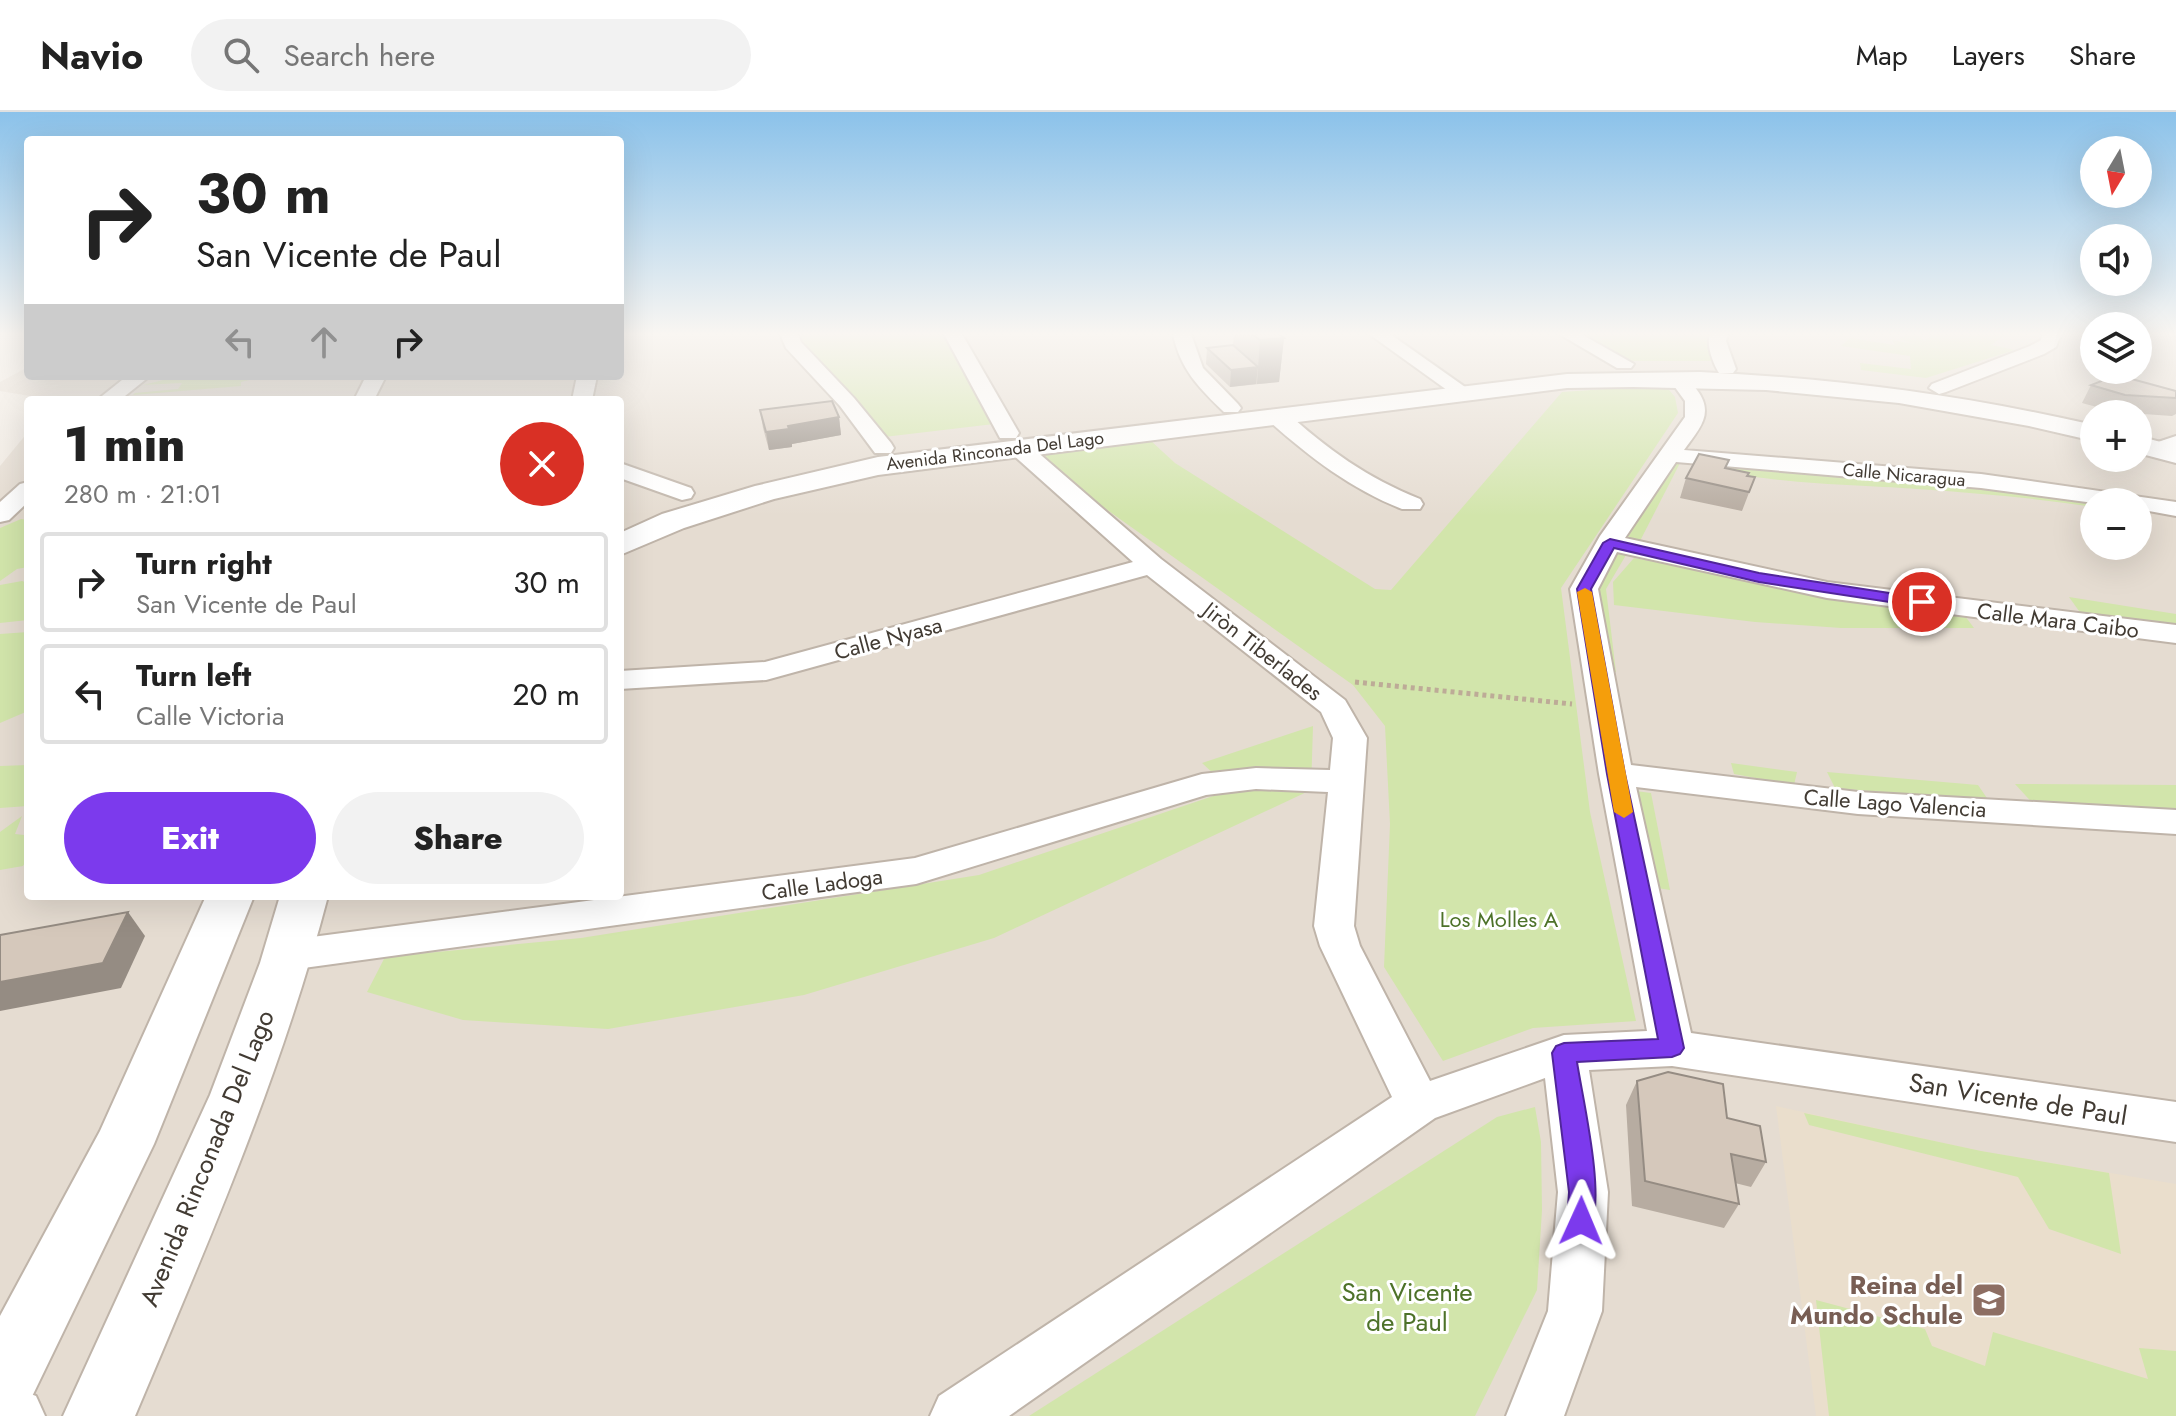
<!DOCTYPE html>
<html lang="en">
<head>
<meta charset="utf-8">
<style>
  body { margin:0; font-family:Jost,sans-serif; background:#f2f2f2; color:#222; height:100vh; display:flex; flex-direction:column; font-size:30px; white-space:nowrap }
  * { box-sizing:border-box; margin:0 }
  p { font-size:26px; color:#767676 }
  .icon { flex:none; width:44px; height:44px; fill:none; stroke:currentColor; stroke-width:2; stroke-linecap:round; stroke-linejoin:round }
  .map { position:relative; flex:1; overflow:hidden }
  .side { position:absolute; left:24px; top:284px; width:600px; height:504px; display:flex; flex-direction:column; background:#fff; border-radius:8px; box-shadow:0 8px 32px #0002 }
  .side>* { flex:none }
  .hud { position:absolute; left:24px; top:24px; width:600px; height:244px; border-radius:8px; box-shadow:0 8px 32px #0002; background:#fff; color:#222; overflow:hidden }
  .needle { width:52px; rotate:190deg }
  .fabs { position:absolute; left:2080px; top:24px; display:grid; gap:16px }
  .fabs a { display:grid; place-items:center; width:72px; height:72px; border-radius:50%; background:#fff; box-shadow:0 8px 32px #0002; font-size:40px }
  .pin { position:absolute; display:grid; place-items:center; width:68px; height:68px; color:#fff; margin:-34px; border:4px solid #fff; border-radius:50%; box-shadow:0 2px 8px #0007 }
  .me { position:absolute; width:88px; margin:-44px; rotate:1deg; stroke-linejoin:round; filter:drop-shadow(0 0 6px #0008) }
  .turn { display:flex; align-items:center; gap:28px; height:168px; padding:0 40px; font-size:36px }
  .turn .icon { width:104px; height:104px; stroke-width:2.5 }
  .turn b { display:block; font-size:56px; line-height:68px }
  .lanes { display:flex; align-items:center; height:76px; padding:0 40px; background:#0003; justify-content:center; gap:40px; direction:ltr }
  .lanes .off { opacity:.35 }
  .round { display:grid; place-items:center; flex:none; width:84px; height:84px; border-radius:42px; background:#f2f2f2 }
  .headline { display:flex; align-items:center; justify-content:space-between; height:136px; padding:0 40px }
  h1 { font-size:48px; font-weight:800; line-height:60px }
  .cta { display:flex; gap:16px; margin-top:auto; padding:16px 40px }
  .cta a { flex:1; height:92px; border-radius:48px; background:#7c3aed; color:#fff; font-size:32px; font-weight:800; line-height:92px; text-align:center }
  .cta a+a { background:#f2f2f2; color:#222 }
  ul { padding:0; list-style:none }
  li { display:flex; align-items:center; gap:24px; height:100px; margin:0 16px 12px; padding:0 24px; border:4px solid #e0e0e0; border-radius:8px }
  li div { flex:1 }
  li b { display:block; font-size:30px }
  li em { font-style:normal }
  header { display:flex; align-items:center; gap:48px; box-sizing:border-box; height:112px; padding:0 40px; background:#fff; border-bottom:2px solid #e0e0e0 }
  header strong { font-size:38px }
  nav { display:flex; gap:44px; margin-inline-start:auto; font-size:28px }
  .search { width:560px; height:72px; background:#f2f2f2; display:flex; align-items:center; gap:20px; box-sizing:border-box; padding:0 28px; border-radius:44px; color:#767676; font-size:30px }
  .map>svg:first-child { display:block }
</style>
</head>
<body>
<header>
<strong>Navio</strong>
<div class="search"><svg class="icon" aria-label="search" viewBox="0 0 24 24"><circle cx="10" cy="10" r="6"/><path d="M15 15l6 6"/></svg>Search here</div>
<nav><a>Map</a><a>Layers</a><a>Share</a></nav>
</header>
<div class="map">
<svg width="2176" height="1304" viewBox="0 0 2176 1304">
  <rect width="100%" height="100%" fill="#f1ebe3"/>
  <path fill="#e5dcd1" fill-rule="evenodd" d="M620,222h1474v36h44v-36h38v1082h-2176v-950l28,-34v464h592v-496h-566l-54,-9v-9l28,-15v9h592zM2094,302h44v44h-44zM2094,390h44v44h-44z"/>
  <path fill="#eadecc" d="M1776,994l205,45 195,33v232h-360z"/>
  <g fill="#d2e5ab">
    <path d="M796,222h146l52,90 -110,13 -47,-57 -27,-24z"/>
    <path d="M1578,222h130l5,27h-85z"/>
    <path d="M1920,222h102l-19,2 -12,9 24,5 -89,28 -65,-8 -1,-7 51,6 -1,-13 -69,-10 9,-8 45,7 -3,-5 23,4 -16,-5 6,-4 13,1 7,5 5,-4z"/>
    <path d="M166,264h101l-26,6v4l-108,9 2,-2 43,-4 4,-6 -39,2 20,-5z"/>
    <path d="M1665,273l10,12 3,16 -117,175 29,224 46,209 -103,7 -90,33 -59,-94 6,-143 -5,-98 -32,-41 -278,-198 -31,-32 106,-15 25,23 200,126 16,1 171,-198z"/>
    <path d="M1694,347l345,34 55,9v5c-59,-9 -118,-14 -177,-18 -46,-4 -191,-5 -223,-30z"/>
    <path d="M1674,348l7,1 -41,80 -12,-4z"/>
    <path d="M21,407l7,1v47l-11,2 -17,12v-53z"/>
    <path d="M1618,442l8,1 -20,34 10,83 -10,-1 -11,-84z"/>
    <path d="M1634,446l143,27 185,27 12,16h-133l-86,-6 -141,-17 -1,-23z"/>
    <path d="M22,469l6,2 -3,17 3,1v19l-28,3v-38z"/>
    <path d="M2069,485l107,17v18l-92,-14z"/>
    <path d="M28,520v79l-28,12v-89z"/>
    <path d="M1313,614l-2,64 -317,148 -190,57 -196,34 -145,-9 -96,-28 18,-35 196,-19 398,-63 252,-85 -29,-27z"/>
    <path d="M1731,651l66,9 -3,13 -60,-11z"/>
    <path d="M28,653v41l-28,2v-42z"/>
    <path d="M1827,660l151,13 11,16 -154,-13z"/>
    <path d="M2015,672l161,1v34l-139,-11z"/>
    <path d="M1628,678l23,3 19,97 -19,-3z"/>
    <path d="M22,704l-7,18 9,1 4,-3v25l-5,9 -23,4v-38z"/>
    <path d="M1535,995l6,35 1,68 -5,80 -62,126h-446l468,-299z"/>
    <path d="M1804,1001l177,38 128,22 12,81 -72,-25 -31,-52 -209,-52z"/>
    <path d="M1816,1188l109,29 7,17 53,20 8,-34 155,47 -9,-31 37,3v65h-347z"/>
  </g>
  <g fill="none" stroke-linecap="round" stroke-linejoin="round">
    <defs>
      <g id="minor">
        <path d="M780,222h18l3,8 53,56 37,45 3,5 -3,5h-16l-35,-47 -54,-58z"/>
        <path d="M944,222h18l57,99 -3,5h-16z"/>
        <path d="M1173,222h18l12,34 35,36 3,4 -3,4h-14c-25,-24 -44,-43 -51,-78z"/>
        <path d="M1369,222h21l85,60 -3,4h-14z"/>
        <path d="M1559,222h22l53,30 -3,4h-14z"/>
        <path d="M1710,222h18l-2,7 10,28 -3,4h-14c-6,-10 -13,-28 -9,-39z"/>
        <path d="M2043,222h18l-5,13 -12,7 -98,38 -7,2 -10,-6 3,-4 98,-38 11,-6z"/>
        <path d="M1679,261c9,2 12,9 18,17 18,24 2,39 -13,60l297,24 195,28v14l-38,-7v-7l-44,1 -113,-15 -305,-26 -51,76 202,44 349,43v18l-349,-45 -210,-46 -19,37 33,176 227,27 318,18v24l-318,-20 -222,-27 55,246 485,69v40l-504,-76 -83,4 19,122 -6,119 -38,105h-58l42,-105 10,-119 -13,-114 -110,40 -426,298h-79l9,-20 453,-299 -72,-151 -6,-20 14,-134 -72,-3 -50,6 -290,89 -627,86 -14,-4 -7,-11 7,-11 14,-4 626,-82 287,-84 54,-6 74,2 3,-32 -12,-26 -174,-137 -381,105 -146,9v-18l145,-9 368,-100 -122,-109 -3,-5 3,-5h16l134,116 184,141 22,38 -13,188 6,20 70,135 134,-46 83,-4 -48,-257 -29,-185 30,-53 85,-119v-16l-16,-22z"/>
        <path d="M127,264h23l-30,24h-23z"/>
        <path d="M366,264h20l-12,24h-20z"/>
        <path d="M577,264h20l-5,24h-20z"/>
        <path d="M1277,298l8,1c42,38 82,67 135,88l3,5 -3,5h-18c-52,-21 -91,-51 -133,-88l-3,-5z"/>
        <path d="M2176,324v15l-16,5 -11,-7 3,-5z"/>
        <path d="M620,351l71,25 3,5 -3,5 -9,2 -62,-22z"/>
        <path d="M28,370v20l-19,18 -9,2v-20l20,-18z"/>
        <path d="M0,1271l36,13 9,20h-45z"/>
      </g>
      <g id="tertiary">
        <path d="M1700,260c133,6 263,23 394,53v16l-65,-15 -130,-23 -133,-13 -133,-3 -66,1 -689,87 -104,24 -90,29 -64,27v-22l42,-19 93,-28 123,-29 689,-83z"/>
        <path d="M2138,324l38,10v17l-38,-10z"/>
        <path d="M206,784h48l-100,248 -129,267 -13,5h-12v-100l100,-185z"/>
        <path d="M280,784h48c-47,180 -121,349 -193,520h-72l147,-321 50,-132z"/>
      </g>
    </defs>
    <use href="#minor" stroke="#bfb4a9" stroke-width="4"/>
    <use href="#tertiary" stroke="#bfb4a9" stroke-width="4"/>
    <path stroke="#bdab97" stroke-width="5" stroke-dasharray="4 4" stroke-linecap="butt" d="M1355,570l217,22"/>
    <use href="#minor" fill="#fff" fill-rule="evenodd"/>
    <use href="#tertiary" fill="#fff" fill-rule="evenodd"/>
  </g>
  <g fill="#b7aca1">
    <path d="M1234,222h45l5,4 -5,44 -49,5 -24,-23 1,-16 26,-3z"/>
    <path d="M2091,273l85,6v23l-4,2 -57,-4 -33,-9z"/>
    <path d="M760,298l79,7 2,18 -49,9v3l-23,3 -6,-22z"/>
    <path d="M1729,348l-3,8 29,9 -13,34 -62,-13 6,-20z"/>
    <path d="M1637,969l90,37 39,44 -15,25 -16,-4 4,21 -15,24 -92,-22 -6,-101z"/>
  </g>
  <g fill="#958c83">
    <path d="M1284,226l-5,44 -22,2 3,-44z"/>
    <path d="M1258,255l-2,17 -26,3 1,-17z"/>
    <path d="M839,305l2,18 -49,9v3l-23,3 -3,-18 22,-6z"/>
    <path d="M128,800l17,24 -24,52 -121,23v-29z"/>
  </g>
  <g fill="#d5c8bb" stroke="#958c83" stroke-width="2">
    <path d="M1252,222h27l5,4 -24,2z"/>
    <path d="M1233,233l25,22 -27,3 -24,-22z"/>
    <path d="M2117,263l59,16v7l-51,-3 -34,-10z"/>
    <path d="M832,289l7,16 -51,9 1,3 -23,3 -6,-22z"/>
    <path d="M1699,342l30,6 -4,8 24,5 -2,3 8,1 -6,15 -63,-14z"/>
    <path d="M128,800l-25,51 -103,19v-47z"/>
    <path d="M1668,960l55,12 4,34 33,8 6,36 -35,-8 8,50 -94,-23 -8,-100z"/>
  </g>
  <linearGradient id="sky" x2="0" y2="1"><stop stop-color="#8bc2ea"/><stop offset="0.55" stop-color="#f9f6f2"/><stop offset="1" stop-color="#f9f6f2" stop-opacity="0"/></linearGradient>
  <rect width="2176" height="404" fill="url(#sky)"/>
  <path fill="#7c3aed" stroke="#51269a" stroke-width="2" d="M1610,427l149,34 163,25 8,4 -8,5 -163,-25 -145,-34 -23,41 34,185 59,274 -4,6 -8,3 -95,5c6,39 29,135 13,168l-9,4 -10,-4 -4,-9 2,-29 -17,-139 4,-7 8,-3 94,-4 -51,-265 -30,-185 26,-46z"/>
  <path fill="#f59e0b" d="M1585,476l7,4 41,220 -9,6 -10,-6 -37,-220z"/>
  <defs>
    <symbol id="school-square" viewBox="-11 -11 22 22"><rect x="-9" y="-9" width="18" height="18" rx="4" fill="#8d6e63" stroke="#fff"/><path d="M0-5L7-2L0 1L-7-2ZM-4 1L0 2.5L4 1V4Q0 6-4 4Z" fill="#fff"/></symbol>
  </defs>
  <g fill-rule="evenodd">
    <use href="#school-square" x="1969" y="1168" width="40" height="40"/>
  </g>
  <g text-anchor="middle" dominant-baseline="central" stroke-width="6" stroke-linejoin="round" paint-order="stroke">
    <g font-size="18" fill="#423b33" stroke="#fff">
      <text transform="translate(995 339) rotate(-7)">Avenida Rinconada Del Lago</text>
      <text transform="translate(1904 363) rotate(5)">Calle Nicaragua</text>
    </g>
    <g font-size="22" fill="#423b33" stroke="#fff">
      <text transform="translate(2058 508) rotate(7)">Calle Mara Caibo</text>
      <text transform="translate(888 526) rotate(-15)">Calle Nyasa</text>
      <text transform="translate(1263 539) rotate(38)">Jiròn Tiberlades</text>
      <text transform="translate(1895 691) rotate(4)">Calle Lago Valencia</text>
      <text transform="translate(822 772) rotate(-8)">Calle Ladoga</text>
    </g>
    <g font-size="22" fill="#4d7229" stroke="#fff">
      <text x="1499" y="807">Los Molles A</text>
    </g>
    <g font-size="26" fill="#423b33" stroke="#fff">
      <text transform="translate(2018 987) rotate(9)">San Vicente de Paul</text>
      <text transform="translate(207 1046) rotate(-68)">Avenida Rinconada Del Lago</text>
    </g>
    <g font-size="26" font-weight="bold" fill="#785e54" stroke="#fff" text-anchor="end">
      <text x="1963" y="1173">Reina del<tspan x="1963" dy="30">Mundo Schule</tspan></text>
    </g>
    <g font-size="26" fill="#4d7229" stroke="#fff">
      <text x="1407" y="1180">San Vicente<tspan x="1407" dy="30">de Paul</tspan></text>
    </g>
  </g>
</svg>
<div class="fabs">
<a><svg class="needle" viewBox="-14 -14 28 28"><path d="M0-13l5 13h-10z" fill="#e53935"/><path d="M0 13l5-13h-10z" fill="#767676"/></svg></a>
<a><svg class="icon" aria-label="sound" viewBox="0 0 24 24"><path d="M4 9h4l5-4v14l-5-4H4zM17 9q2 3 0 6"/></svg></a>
<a><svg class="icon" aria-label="layers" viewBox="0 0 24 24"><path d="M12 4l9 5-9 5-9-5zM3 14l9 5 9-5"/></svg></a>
<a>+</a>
<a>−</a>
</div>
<div class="pin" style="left:1922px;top:490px;background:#d93025"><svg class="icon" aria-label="arrive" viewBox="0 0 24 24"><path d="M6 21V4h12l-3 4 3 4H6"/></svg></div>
<svg class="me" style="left:1581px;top:1109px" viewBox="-20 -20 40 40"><path d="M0-17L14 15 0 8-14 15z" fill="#7c3aed" stroke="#fff" stroke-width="4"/></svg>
<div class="hud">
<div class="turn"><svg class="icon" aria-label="right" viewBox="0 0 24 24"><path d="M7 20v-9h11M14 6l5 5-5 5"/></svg><div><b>30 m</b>San Vicente de Paul</div></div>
<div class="lanes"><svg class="icon off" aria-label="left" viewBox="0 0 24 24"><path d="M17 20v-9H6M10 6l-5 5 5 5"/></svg><svg class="icon off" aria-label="ahead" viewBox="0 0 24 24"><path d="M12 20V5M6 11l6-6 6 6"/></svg><svg class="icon" aria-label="right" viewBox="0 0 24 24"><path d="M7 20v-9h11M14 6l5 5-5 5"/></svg></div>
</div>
<section class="side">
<div class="headline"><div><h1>1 min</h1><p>280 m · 21:01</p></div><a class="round" style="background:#d93025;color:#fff"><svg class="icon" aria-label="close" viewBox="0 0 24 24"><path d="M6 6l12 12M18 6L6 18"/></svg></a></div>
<ul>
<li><svg class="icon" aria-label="right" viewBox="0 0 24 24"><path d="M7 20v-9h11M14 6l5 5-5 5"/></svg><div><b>Turn right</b><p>San Vicente de Paul</p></div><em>30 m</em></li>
<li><svg class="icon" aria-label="left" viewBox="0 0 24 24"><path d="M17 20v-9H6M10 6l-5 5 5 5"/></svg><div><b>Turn left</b><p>Calle Victoria</p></div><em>20 m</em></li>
</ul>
<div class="cta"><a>Exit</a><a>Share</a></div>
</section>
</div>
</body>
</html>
